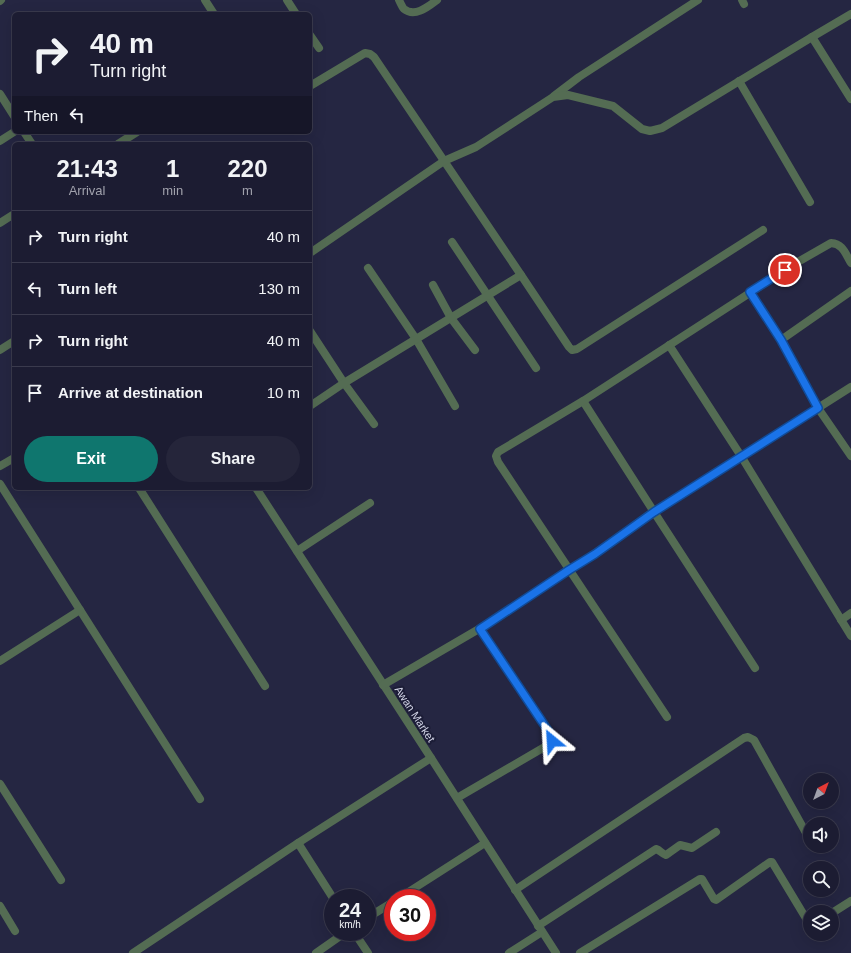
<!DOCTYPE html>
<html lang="en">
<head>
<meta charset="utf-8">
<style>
  body { margin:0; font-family:Helvetica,sans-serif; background:#25253a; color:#f1f3f6; height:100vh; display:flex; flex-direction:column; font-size:15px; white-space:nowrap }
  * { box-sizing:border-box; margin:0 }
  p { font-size:13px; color:#a0a1ac }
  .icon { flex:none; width:22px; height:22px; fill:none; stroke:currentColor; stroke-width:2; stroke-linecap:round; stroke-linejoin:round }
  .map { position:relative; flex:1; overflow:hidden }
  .panel { position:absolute; left:12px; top:142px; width:300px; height:348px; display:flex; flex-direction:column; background:#1c1c32; border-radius:6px; box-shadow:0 4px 16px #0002,0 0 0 1px #3a3a4d }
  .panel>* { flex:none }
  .hud { position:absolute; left:12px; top:12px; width:300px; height:122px; border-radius:6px; box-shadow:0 4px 16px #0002,0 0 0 1px #3a3a4d; background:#1c1c32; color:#f1f3f6; overflow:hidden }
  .needle { width:26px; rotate:41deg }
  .tools { position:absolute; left:803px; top:773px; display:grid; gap:8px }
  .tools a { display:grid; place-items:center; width:36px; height:36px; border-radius:50%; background:#1c1c32; box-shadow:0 4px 16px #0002,0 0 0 1px #3a3a4d; font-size:20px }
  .speed { position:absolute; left:324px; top:889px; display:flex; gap:8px; font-size:20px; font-weight:700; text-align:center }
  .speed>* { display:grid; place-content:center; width:52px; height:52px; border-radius:50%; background:#1c1c32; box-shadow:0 4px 16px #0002,0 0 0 1px #3a3a4d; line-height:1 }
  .speed small { font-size:10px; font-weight:400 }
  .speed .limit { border:6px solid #d22; background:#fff; color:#111 }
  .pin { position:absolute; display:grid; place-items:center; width:34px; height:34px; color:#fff; margin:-17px; border:2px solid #fff; border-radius:50%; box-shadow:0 1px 4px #0007 }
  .me { position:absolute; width:44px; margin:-22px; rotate:333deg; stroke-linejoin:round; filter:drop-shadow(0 0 3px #0008) }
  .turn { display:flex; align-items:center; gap:14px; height:84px; padding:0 12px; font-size:18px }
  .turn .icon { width:52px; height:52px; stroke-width:2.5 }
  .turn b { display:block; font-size:28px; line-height:34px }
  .then { display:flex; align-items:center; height:38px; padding:0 12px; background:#0003; gap:8px; font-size:15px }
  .eta { display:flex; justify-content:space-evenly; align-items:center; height:68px; text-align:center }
  .eta b { font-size:24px; font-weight:800; line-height:28px }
  .button { display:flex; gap:8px; margin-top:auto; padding:8px 12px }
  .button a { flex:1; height:46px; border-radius:24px; background:#0f766e; color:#fff; font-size:16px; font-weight:800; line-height:46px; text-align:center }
  .button a+a { background:#25253a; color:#f1f3f6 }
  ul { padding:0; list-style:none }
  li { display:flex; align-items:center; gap:12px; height:52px; padding:0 12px; border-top:1px solid #3a3a4d }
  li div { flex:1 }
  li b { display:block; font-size:15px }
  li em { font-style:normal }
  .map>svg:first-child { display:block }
</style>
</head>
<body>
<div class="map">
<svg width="851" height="953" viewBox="0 0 851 953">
  <rect width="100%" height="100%" fill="#252642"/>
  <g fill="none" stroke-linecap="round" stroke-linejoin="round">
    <g stroke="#546c53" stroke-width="8">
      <path d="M205,0l9,14"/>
      <path d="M287,0l9,14"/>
      <path d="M399,0c1,2 3,7 5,9 11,9 25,-3 33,-9"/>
      <path d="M742,0l2,4"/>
      <path d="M0,1l1,-1"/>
      <path d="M851,14l-39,23 39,62"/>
      <path d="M310,35l9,13"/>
      <path d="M739,81l71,121"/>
      <path d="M310,86l55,-33 5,1 4,3 147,218 48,72 3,3 5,-1 186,-119"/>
      <path d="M0,94l14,22"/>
      <path d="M554,96l25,-19 119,-77"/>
      <path d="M24,132l8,12"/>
      <path d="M0,141l14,-9"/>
      <path d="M118,144l19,-12"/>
      <path d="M0,223l14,-9"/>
      <path d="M452,242l84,126"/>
      <path d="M310,253l134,-92 32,-14 77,-50 15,-2 45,11 29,23 8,2 12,-3 150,-91"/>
      <path d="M368,268l48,71 39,67"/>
      <path d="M433,285l18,33 24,32"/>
      <path d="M750,292l31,48 37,68 33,48"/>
      <path d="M310,331l34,52 30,41"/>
      <path d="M781,340l70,-49"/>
      <path d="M669,345l72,111 110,180"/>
      <path d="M0,350l14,-9"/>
      <path d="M583,401l71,111 101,156"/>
      <path d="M310,406l34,-23 177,-108"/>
      <path d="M0,466l14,-8"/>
      <path d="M0,484l200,315"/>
      <path d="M139,488l126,198"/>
      <path d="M256,488l175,270 125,195"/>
      <path d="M297,551l73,-48"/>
      <path d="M841,620l10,-7"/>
      <path d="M0,661l80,-51"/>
      <path d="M383,685l113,-66 73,-49 35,-22 50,-36 197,-125"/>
      <path d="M667,717l-169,-255 -2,-6 2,-4 85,-51 213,-138 35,-20c12,1 14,10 20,20"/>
      <path d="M0,784l61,96"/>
      <path d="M457,798l91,-53 4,-4 -1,-6 -71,-106"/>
      <path d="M298,843l35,55"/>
      <path d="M515,890l229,-152 4,-1 6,3 56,100"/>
      <path d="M399,898l86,-55"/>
      <path d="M0,906l15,25"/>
      <path d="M832,913l19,-12"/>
      <path d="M367,918l26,-16"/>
      <path d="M538,926l118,-77c4,1 6,5 10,6l14,-10 12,3 24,-16"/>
      <path d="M354,932l14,21"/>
      <path d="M133,953l165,-110 133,-85"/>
      <path d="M316,953l30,-21"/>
      <path d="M509,953l33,-21"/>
      <path d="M580,953l120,-74h2l12,20 2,1 54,-38h2l38,63"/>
    </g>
  </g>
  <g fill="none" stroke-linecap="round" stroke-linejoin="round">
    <defs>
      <path id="route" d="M552,741l-1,-6 -71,-106 89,-59 26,-16 59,-42 164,-104 -37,-68 -31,-48 35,-22"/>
    </defs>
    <use href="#route" stroke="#114b97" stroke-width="10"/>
    <use href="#route" stroke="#1a73e8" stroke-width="7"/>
  </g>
  <g text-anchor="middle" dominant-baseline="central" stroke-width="4" stroke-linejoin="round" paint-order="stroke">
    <g font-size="11" fill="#d2d4e6" stroke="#1c1d37">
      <text transform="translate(415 714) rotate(57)">Awan Market</text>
    </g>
  </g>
</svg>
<div class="tools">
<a><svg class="needle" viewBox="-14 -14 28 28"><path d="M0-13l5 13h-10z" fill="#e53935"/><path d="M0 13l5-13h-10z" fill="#a0a1ac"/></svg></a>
<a><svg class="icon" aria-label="sound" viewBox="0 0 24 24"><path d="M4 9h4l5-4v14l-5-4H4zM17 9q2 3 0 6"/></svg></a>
<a><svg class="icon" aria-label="search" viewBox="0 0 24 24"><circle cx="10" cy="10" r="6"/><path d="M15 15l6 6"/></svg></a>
<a><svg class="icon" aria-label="layers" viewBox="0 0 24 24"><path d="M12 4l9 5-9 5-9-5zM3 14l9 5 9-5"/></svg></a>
</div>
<div class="speed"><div>24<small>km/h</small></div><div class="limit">30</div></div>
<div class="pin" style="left:785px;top:270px;background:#d93025"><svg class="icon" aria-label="arrive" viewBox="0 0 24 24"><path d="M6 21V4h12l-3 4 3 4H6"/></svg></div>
<svg class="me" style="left:552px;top:741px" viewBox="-20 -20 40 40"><path d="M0-17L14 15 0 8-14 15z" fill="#1a73e8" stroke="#fff" stroke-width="4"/></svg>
<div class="hud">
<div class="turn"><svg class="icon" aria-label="right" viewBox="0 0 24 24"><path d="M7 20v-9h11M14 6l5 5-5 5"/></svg><div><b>40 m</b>Turn right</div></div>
<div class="then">Then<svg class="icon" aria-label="left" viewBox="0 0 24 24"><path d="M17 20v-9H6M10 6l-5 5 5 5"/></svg></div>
</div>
<section class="panel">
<div class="eta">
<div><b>21:43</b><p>Arrival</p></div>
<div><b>1</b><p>min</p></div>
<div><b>220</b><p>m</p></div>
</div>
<ul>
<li><svg class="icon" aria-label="right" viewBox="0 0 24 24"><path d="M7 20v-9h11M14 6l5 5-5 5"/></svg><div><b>Turn right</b></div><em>40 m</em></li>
<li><svg class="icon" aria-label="left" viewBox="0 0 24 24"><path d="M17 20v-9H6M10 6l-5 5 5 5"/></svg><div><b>Turn left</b></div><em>130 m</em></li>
<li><svg class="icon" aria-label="right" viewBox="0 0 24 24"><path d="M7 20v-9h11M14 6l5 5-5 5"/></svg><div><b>Turn right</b></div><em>40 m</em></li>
<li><svg class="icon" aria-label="arrive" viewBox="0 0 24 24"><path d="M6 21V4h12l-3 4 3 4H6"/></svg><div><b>Arrive at destination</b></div><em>10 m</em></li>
</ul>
<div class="button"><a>Exit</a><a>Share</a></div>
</section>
</div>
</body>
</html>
